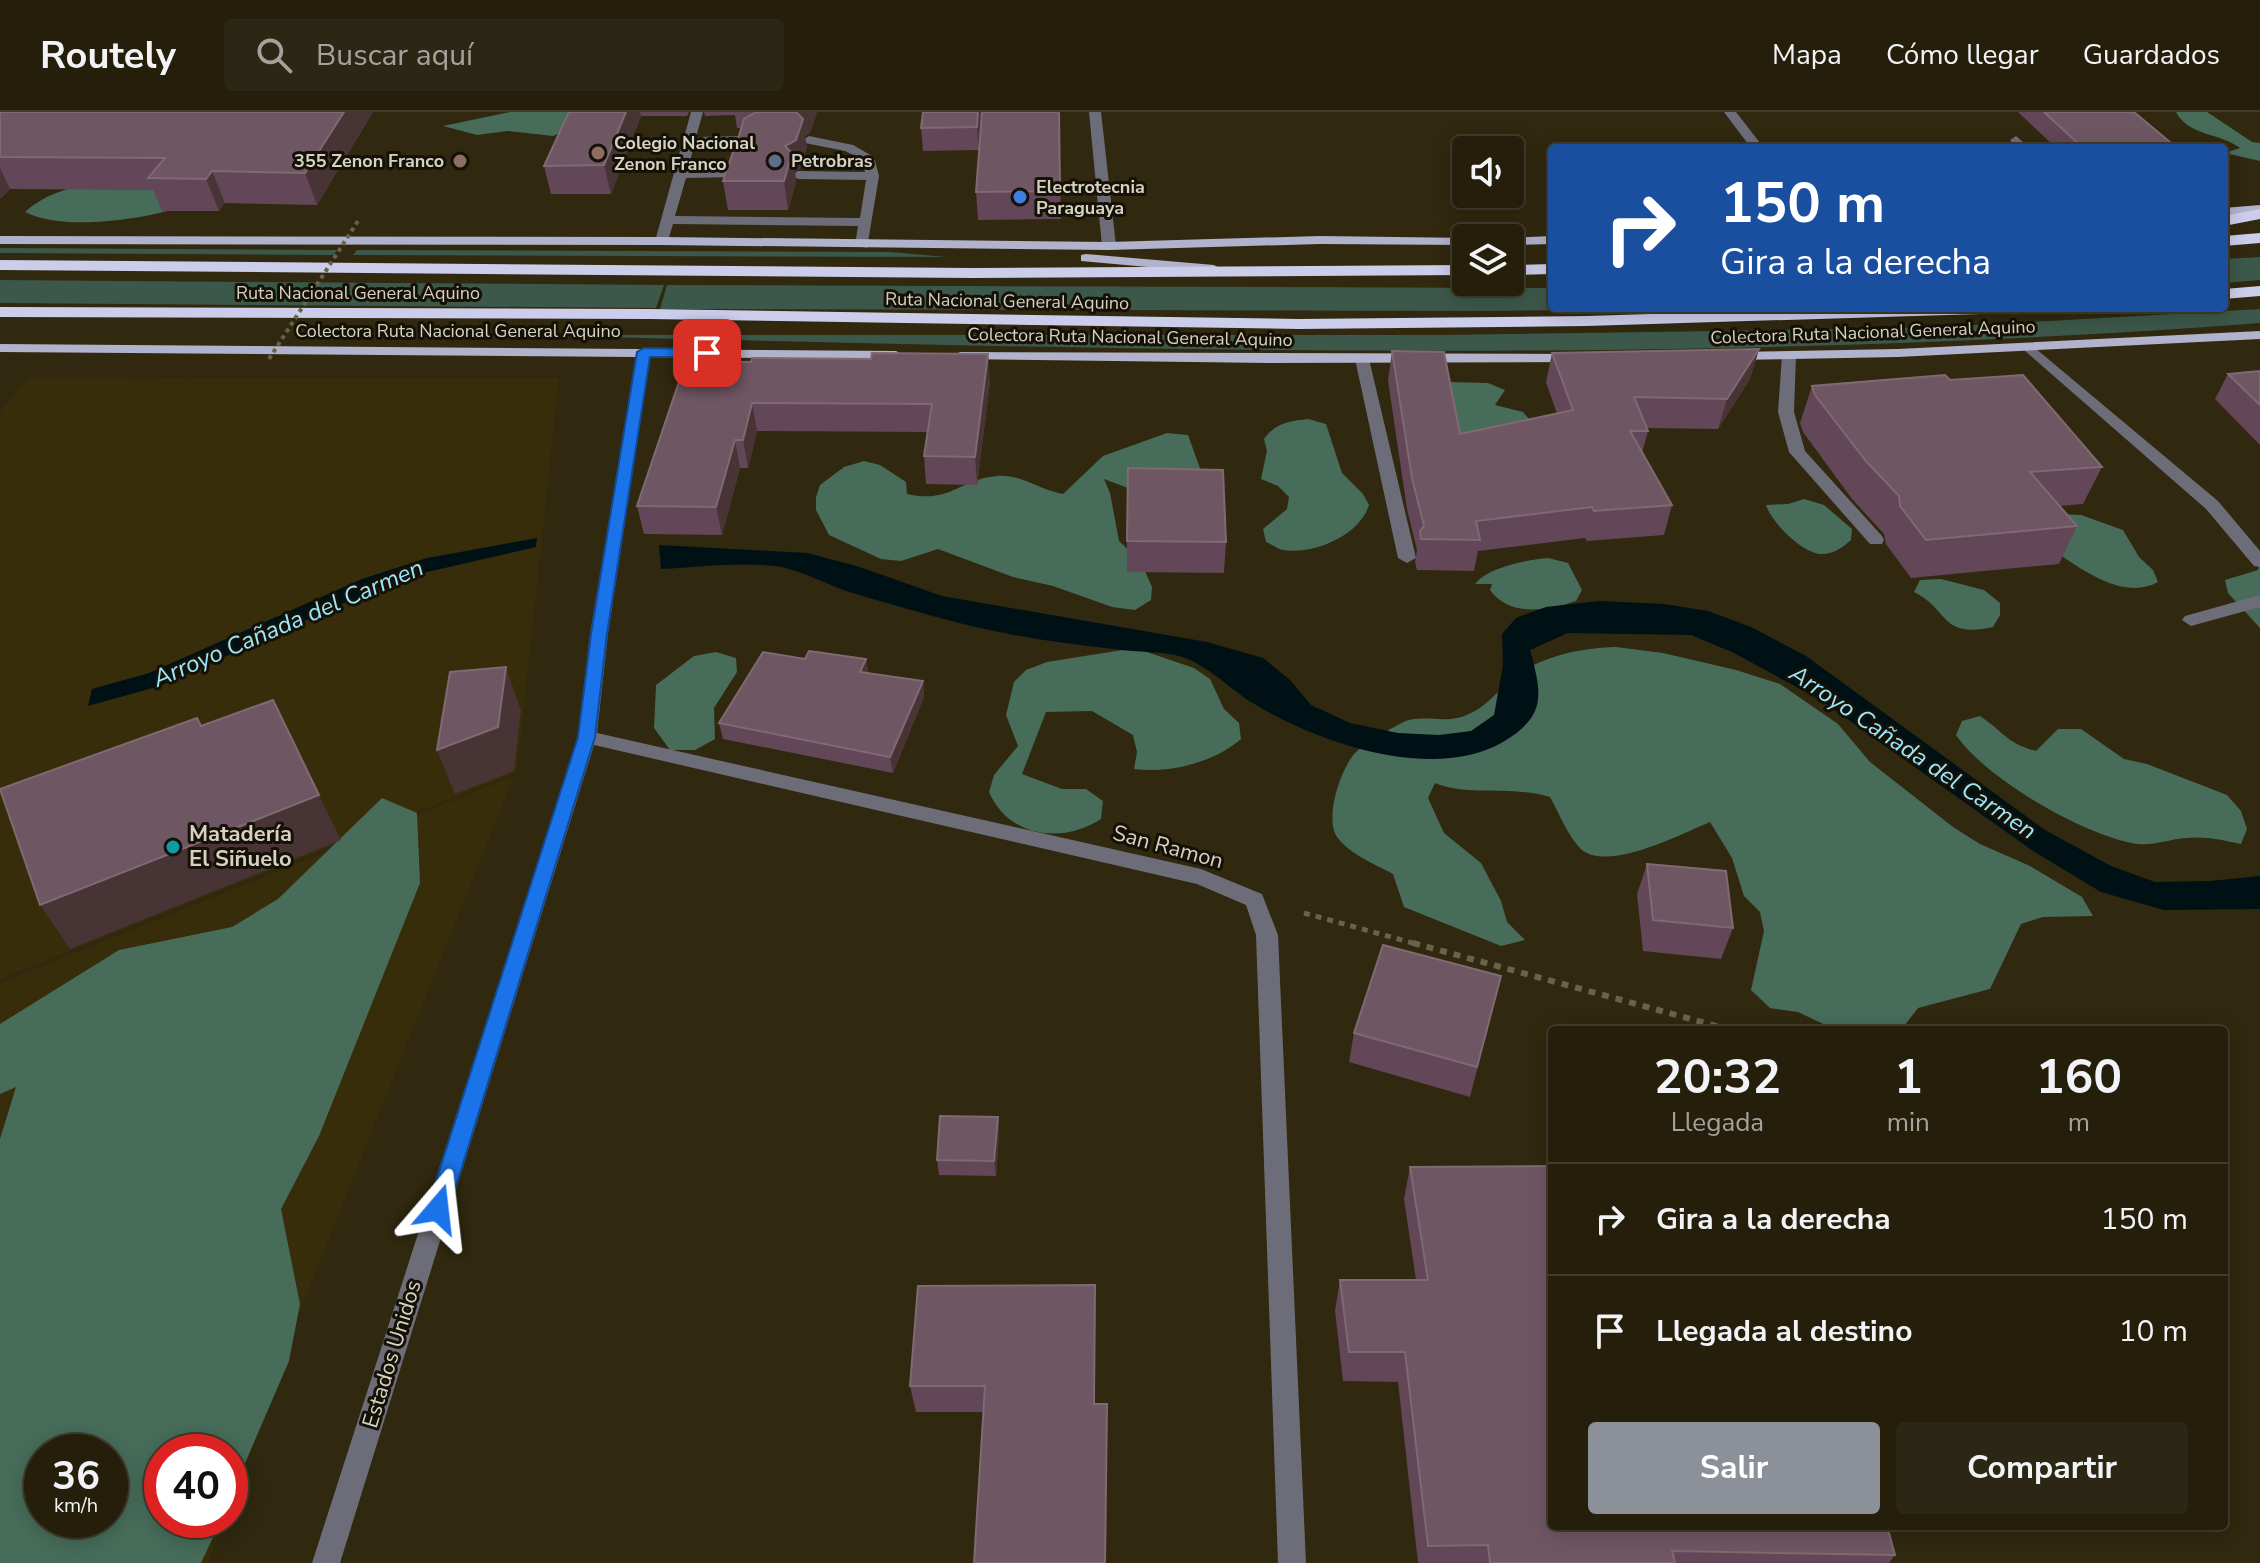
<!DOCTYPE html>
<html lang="es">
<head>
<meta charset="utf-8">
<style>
  body { margin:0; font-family:"Nunito Sans",sans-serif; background:#2c2714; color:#f1f3f6; height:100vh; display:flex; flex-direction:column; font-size:30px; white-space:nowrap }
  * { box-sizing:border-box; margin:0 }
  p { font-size:26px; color:#a3a29d }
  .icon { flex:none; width:44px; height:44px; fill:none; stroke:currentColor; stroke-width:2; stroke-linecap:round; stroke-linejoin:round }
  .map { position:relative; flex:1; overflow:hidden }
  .sheet { position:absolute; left:1548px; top:914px; width:680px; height:504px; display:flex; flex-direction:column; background:#241e0b; border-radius:8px; box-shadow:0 4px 20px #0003,0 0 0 2px #413c2c }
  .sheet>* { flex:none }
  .banner { position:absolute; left:1548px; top:32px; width:680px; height:168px; border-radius:8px; box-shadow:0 4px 20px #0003,0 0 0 2px #413c2c; background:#1a4fa0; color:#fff; overflow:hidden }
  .buttons { position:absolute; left:1452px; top:24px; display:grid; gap:16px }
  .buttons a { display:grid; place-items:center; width:72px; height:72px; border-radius:8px; background:#241e0b; box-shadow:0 4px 20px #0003,0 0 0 2px #413c2c; font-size:40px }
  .speed { position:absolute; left:24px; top:1322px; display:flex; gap:16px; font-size:40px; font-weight:700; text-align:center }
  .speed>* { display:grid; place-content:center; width:104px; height:104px; border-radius:50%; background:#241e0b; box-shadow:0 4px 20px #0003,0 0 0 2px #413c2c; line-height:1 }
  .speed small { font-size:20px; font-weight:400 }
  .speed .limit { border:12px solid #d22; background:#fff; color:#111 }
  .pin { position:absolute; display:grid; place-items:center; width:68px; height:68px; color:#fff; margin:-34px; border-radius:16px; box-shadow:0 4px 12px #0006 }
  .me { position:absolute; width:88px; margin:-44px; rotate:17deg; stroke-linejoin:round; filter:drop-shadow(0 0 6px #0008) }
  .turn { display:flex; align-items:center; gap:28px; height:168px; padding:0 40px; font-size:36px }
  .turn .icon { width:104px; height:104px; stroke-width:2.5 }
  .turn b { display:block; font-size:56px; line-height:68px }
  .eta { display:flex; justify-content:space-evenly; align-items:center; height:136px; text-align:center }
  .eta b { font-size:48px; font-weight:700; line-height:56px }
  .cta { display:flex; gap:16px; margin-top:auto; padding:16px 40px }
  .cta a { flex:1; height:92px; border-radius:8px; background:#8c9099; color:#fff; font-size:32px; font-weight:700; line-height:92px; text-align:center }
  .cta a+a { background:#2c2714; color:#f1f3f6 }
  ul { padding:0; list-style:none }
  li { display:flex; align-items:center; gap:24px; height:112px; padding:0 40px; border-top:2px solid #413c2c }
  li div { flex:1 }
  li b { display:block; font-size:30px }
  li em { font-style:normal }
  header { display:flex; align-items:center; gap:48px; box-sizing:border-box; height:112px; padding:0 40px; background:#241e0b; border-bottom:2px solid #413c2c }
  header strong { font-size:38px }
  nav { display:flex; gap:44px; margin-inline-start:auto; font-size:28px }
  .search { width:560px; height:72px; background:#2c2714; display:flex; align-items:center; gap:20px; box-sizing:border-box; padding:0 28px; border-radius:8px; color:#a3a29d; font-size:30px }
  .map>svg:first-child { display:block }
</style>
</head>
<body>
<header>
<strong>Routely</strong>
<div class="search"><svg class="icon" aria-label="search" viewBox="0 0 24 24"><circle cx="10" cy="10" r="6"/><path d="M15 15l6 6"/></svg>Buscar aquí</div>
<nav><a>Mapa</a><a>Cómo llegar</a><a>Guardados</a></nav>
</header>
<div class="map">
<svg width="2260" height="1451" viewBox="0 0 2260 1451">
  <rect width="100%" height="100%" fill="#30280f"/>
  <g fill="#372d0b" fill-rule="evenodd">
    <path d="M29,265l530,1 -42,394 -517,207v-567z"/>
    <path d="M514,664l-251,628 8,-8 -41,110v-54h-68v68h63l-17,43h-208v-580zM42,1340h68v68h-68z"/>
  </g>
  <g fill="#3c584a">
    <path d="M0,136l337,2 -3,5 -334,-2z"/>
    <path d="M357,138l533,2 57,5 -594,-2z"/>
    <path d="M2260,145v23l-36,3v-24z"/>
    <path d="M0,168l664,5 -8,23 -656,-5z"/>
    <path d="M667,173l885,3v20h204l-270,3 -826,-2z"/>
    <path d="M2260,197v14c-578,44 -1157,26 -1736,12h920l276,-4 223,-4z"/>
  </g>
  <g fill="#476c5a" fill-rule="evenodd">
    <path d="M510,0h96l-53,24 -46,-5 -30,4 -34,-9z"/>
    <path d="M2176,0h31l45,30 8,1v18l-35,-8 15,-5c-19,-15 -52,-12 -64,-36z"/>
    <path d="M169,65l-2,34c-37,10 -107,19 -142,1 37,-34 96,-30 144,-35z"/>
    <path d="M1448,270l40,1 17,7 -10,15 28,7 15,17 -76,20z"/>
    <path d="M1308,307l18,5 16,49 21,21 6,11c-9,30 -55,50 -86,45 -5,-1 -12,-6 -17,-8l-3,-13 24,-20 2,-12 -11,-11 -17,-7 6,-28 -3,-12c11,-16 26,-18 44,-20z"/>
    <path d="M1167,321l21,2 13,36 -65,20 -32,-12 6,14 9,48 22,21 11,25 -1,13 -16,10 -23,-3 -59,-21 -40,-9 -75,-28 -37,12 -20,-2 -52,-24 -13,-25v-13l4,-12 24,-18 20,-6 16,4 26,17 1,12c43,10 53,-15 90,-18 25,-2 42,14 66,18l40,-38z"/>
    <path d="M1804,387l20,6 28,24 -1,11c-8,7 -17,14 -29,14 -19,0 -51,-32 -56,-49l22,-1z"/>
    <path d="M2058,402l23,1 42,15 16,27 14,13 5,12c-38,21 -84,-19 -116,-39z"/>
    <path d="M1548,446l20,5 14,27 -6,11c-27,9 -66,17 -86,-11l2,-6h-17c13,-17 52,-24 73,-26z"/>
    <path d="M2260,451v65l-32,-35 -3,-13 33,-10z"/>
    <path d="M1941,467l43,11 16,13v12l-7,12c-53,12 -44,-18 -79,-35l6,-12z"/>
    <path d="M1616,535l47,6 73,17 44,14 58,40 32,38 83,65 27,17 50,22 52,31 11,19 -50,1 -22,7 -31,65 -72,19 -17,22h-65l-38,-18 -28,-4 -19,-18 13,-59 -4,-19 -16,-16 -12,-38 -22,-36c-29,12 -107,53 -131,25 -12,-13 -20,-34 -29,-50 -40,-12 -80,0 -115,-14l-7,15 16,35 37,30 20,38 6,21 18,18 -24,6 -97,-39 -11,-33c-18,-10 -44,-20 -56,-37 -13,-19 4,-71 20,-86 8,-7 43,-29 52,-31 24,-5 39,6 66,-9 14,-8 25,-22 37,-32 28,-23 69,-31 104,-32z"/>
    <path d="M1135,536l59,20 16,11 14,30 15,14 2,16c-26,23 -72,35 -107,30l3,-17 -4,-17 -41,-24 -46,1 -24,62 40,15h24l17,12 -2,18c-38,25 -92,19 -112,-27l5,-17 24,-29 -12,-31 8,-33 12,-12 21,-8z"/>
    <path d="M716,540l20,6 1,14 -23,36 1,31 -20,11h-25l-16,-22 2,-43 38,-29z"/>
    <path d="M1980,604c24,16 26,27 56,35l22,-22h23l43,30 23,5 80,31 14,16 6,18 -6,15c-18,-4 -36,-8 -55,-6 -16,1 -33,8 -49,6 -52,-8 -151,-65 -181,-109l6,-14z"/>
    <path d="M382,686l35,15 3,70 -101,253 -38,73 19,95 -11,57 -59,137v-46h-68v68h59l-20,43h-201v-424l16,-52 -16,7v-70l119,-74 113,-23 46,-28zM42,1340h68v68h-68z"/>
  </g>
  <g fill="#001116">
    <path d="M537,426l-1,9 -113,26 -43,14 -220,99 -72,20 4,-17 57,-16 213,-94 65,-21z"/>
    <path d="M659,433l148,8 50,13 85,30 265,46 56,16 27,22 21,25 39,18 48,10 41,2 32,-4 23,-16 9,-50 -1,-31 14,-16 30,-11 53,-6 65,3 44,7 43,16 55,29 239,174 66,36 44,16 55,-1 50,-5v33l-96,1 -63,-18 -68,-41 -211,-150 -88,-48 -43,-18 -123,-2 -38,17c12,44 17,66 -27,92 -71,41 -187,0 -252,-40 -25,-16 -46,-40 -76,-47 -20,-4 -41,-3 -61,-6 -47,-5 -96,-12 -143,-23 -40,-10 -81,-22 -122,-34 -24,-8 -49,-23 -74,-26 -37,-4 -77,1 -114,3z"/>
  </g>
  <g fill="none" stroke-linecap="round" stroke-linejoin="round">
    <path stroke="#69634d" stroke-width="5" stroke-dasharray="6 6" stroke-linecap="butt" d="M1304,801l116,32"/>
    <path stroke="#69634d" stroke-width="6" stroke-dasharray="7 7" stroke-linecap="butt" d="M1413,831l318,87"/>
    <g fill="#6d6d79" fill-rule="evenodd">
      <path d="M691,0h12l-7,25 56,-1 6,4 -6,4 -58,1 -6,25 52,-1 6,4 -6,4 -54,1 -11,38 185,2 6,-38 -68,-1 -6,-4 6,-4 67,1 -3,-13 -17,-8 -40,-8 -2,-3 6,-4 44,9 21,12 5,19 -12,72 -12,-3 3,-19 -185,-2 -6,20h-10l-2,-3z"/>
      <path d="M1089,0h12l15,134 -7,4 -7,-4z"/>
      <path d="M1724,0h12l28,36h-13z"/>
      <path d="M2016,24l14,12h-13l-7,-8z"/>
      <path d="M2029,231l189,158 42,50v16l-6,-1 -48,-57 -182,-159 -2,-3z"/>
      <path d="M644,236l7,4 -43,282 -11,99 604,136 61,25 16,41 28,628h-28l-22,-628 -10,-30 -49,-21 -603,-139 -254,818h-28l266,-826 12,-103 47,-282z"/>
      <path d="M1789,239l7,4 -2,57 11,39 77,85 2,4 -2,4h-12l-81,-92 -11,-40 4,-57z"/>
      <path d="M1362,243l7,4 47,199 -9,5 -9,-5 -43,-199z"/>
      <path d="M2260,483v12l-69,19 -9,-6 3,-4z"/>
    </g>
    <g fill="#b1b2cb" fill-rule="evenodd">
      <path d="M2260,93v8l-36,3v-8z"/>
      <path d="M0,124l662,1 447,5 211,-6 150,2h-4v7l-146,-1 -211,6 -447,-5 -662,-1z"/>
      <path d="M1552,124v8l-42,1v-7h-4z"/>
      <path d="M1086,142l128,11 7,4 -7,4 -133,-12v-6z"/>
      <path d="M2260,219v8l-362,18 -166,3 -7,-4 7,-4 166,-3z"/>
      <path d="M0,232l896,7 7,4 -7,4 -896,-7z"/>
      <path d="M960,240l616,2 7,4 -7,4 -307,1 -314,-4 -2,-3z"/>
    </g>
    <g fill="#cccdeb" fill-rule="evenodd">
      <path d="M2260,97v10l-36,7v-10z"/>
      <path d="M2260,121v10l-36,3v-10z"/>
      <path d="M0,148l972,8 494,-3v10l-494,3 -972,-8z"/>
      <path d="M1552,152v10l-42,1v-10z"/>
      <path d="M2260,174v10l-36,3v-10z"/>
      <path d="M0,195l650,2 649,10 287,-3 256,-8h179l-9,5 -426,13 -287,3 -649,-10 -650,-2z"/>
    </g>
    <path stroke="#69634d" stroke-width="4" stroke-dasharray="4 4" stroke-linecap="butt" d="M269,247l89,-138"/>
  </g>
  <g fill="#634657">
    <path d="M0,0h373l-56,93 -92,-2 -6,8h-57l-9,-21 -143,-1 -10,10z"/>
    <path d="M569,0h120l-2,4h-46l-30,78h-60l-7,-28z"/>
    <path d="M704,0h113l-7,21 -5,3 2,10 -7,22 -5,3 1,11 -8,28h-60l-5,-29 16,-32 -1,-10 3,-11h-4l-2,-13 -30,1z"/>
    <path d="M981,0l-2,38 -56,1 -2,-23z"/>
    <path d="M1059,0l2,107 -83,1 -2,-28z"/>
    <path d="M2018,0h116l43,36h-121z"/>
    <path d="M1759,237l-9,30 -32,50 -71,-1 1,3 -6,22 30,52 -8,30 -77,6 -2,-3 -107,13 -4,20 -57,-1 -2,-8 2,-12 -10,-41 -19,-128 4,-30 68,83 97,-20 -11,-32 6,-29z"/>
    <path d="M686,249l304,21 -13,103 -51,-1 -2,-28 3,-24 -170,-1 -9,37h-8l-18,67 -78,-1 -7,-28z"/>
    <path d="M2260,259v74l-45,-46 13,-25z"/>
    <path d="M1950,268l152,87 -19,37 -23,2 17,20 -18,38 -148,14 -25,-34 -2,-10 -32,-35 -49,-67 -3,-9 12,-37z"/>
    <path d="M1127,429l99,1 -2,31 -97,-1z"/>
    <path d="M805,547h61l2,15 55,7 1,16 -31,76 -170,-34 -4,-16z"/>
    <path d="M1647,752l86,64 -12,31 -78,-8 -6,-57z"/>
    <path d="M1501,864l-31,121 -121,-35 5,-29z"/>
    <path d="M998,1005l1,15 -3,44 -57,-1 -2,-15z"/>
    <path d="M1410,1055l142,359 343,29 -6,8h-471l-20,-181 -55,-1 -8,-70 5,-31h76l-12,-81z"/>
    <path d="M1095,1201v91l13,26 -125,-18h-67l-6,-26z"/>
  </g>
  <g fill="#493435">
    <path d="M344,0h29l-56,93 -12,-32z"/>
    <path d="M626,0h14l1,4 -30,78 -7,-29z"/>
    <path d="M796,0h21l-7,21 -5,3 2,10 -7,22 -5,3 1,11 -8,28 -4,-29 1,-35z"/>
    <path d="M978,0h3l-2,38 -2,-23z"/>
    <path d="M0,56l10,21 -10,10z"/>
    <path d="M212,59l13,32 -6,8 -13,-32z"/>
    <path d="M1759,237l-9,30 -32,50 9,-30z"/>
    <path d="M988,242l2,28 -13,103 -2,-28z"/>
    <path d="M752,291l5,28 -9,37 -5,-28z"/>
    <path d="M735,328l5,28 -18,67 -6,-28z"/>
    <path d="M866,547l3,16 -9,-3z"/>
    <path d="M506,555l15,44 -7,60 -59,23 -18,-44z"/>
    <path d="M923,569l1,16 -31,76 -3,-16z"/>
    <path d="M319,683l22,45 -271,109 -30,-44z"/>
    <path d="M998,1005l1,15 -3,44 -2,-15z"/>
    <path d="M1095,1173v145l-1,-26z"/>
    <path d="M1107,1292l-1,159h-1z"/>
  </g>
  <g fill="#6f5663" stroke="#7f6972" stroke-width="2">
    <path d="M0,0h344l-39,61 -93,-2 -6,8 -58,-1 17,-20 -165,-1z"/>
    <path d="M569,0h57l-22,53 -60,1z"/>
    <path d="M756,0h40l7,7 -7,21 -11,6 7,7 -8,28h-61l10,-29 11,-6 -6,-7 6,-20z"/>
    <path d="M923,0h55l-1,15 -56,1z"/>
    <path d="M982,0h77l1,79 -84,1z"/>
    <path d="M2044,0h90l43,36h-94z"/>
    <path d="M1759,237l-32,50 -93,-2 14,34h-18l42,74 -78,6 -2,-4 -116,14 4,19 -59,-1 -1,-8 4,-5 -12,-48 -20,-127 52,1 16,82 113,-24 -21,-57z"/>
    <path d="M872,241l116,1 -13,103 -51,-1 8,-52 -180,-1 -9,37h-8l-19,67 -79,-1 49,-145 65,1 1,-4 119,1z"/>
    <path d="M2260,259v34l-32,-31z"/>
    <path d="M1945,263l5,5 73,-5 79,92 -72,5 47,54 -151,14 -26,-34 -1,-10 -33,-35 -51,-66 -3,-9z"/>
    <path d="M1128,356l95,2 3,72 -99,-1z"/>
    <path d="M809,539l57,8 -6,13 63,9 -33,76 -171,-34 44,-71 42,7z"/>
    <path d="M506,555l-8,60 -61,23 13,-78z"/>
    <path d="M273,588l46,95 -279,110 -40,-116 197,-71 4,8z"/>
    <path d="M1647,752l79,7 7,57 -80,-8z"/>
    <path d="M1383,833l118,31 -24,91 -123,-34z"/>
    <path d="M940,1004l58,1 -4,44 -57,-1z"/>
    <path d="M1552,1054v360h335l8,29 -223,-4 3,12h-185l-2,-18 -60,1 -23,-194h-56l-9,-72h88l-18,-113z"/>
    <path d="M1095,1173l-1,119h13l-2,159h-131l11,-177h-75l8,-100z"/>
  </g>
  <path fill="#1a73e8" stroke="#114b97" stroke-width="2" d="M644,236l63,1 7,4 -7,4h-57l-43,277 -12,103 -146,472 -3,7 -8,2 -8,-2 -3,-7 151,-472 13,-103 46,-282z"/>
  <g fill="#8d6e63" stroke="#151107" stroke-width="3">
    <circle cx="598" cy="41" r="8"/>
    <circle cx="460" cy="49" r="8"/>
  </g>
  <circle fill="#5c6f8a" stroke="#151107" stroke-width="3" cx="775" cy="49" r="8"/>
  <circle fill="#3f7fe0" stroke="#151107" stroke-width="3" cx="1020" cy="85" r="8"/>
  <circle fill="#0f9aa8" stroke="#151107" stroke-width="3" cx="173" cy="735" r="8"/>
  <g text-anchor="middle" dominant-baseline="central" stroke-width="6" stroke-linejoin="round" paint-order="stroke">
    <g font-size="18" font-weight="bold" fill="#d6d2c3" stroke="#151107" text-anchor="start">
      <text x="614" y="31">Colegio Nacional<tspan x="614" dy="21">Zenon Franco</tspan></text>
      <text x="444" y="49" text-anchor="end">355 Zenon Franco</text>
      <text x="791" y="49">Petrobras</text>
      <text x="1036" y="75">Electrotecnia<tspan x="1036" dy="21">Paraguaya</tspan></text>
    </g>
    <g font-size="18" fill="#d6d2c3" stroke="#151107">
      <text x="358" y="181">Ruta Nacional General Aquino</text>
      <text transform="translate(1007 189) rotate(1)">Ruta Nacional General Aquino</text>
      <text x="458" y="219">Colectora Ruta Nacional General Aquino</text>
      <text transform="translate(1873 220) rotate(-2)">Colectora Ruta Nacional General Aquino</text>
      <text transform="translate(1130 225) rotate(1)">Colectora Ruta Nacional General Aquino</text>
    </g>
    <g font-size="22" font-weight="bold" fill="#d6d2c3" stroke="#151107" text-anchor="start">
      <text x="189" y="722">Matadería<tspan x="189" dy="25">El Siñuelo</tspan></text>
    </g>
    <g font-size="22" fill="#d6d2c3" stroke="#151107">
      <text transform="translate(1168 735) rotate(15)">San Ramon</text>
      <text transform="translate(392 1242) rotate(-73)">Estados Unidos</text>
    </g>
    <g font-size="24" font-style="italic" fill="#9ae6fb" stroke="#151107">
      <text transform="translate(288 511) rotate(-23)">Arroyo Cañada del Carmen</text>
      <text transform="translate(1913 640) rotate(34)">Arroyo Cañada del Carmen</text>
    </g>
  </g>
</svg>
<div class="buttons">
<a><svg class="icon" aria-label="sound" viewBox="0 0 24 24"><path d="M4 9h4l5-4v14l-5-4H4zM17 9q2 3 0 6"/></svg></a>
<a><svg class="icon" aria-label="layers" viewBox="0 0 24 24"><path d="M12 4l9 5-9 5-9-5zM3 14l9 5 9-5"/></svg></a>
</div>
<div class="speed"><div>36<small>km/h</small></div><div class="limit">40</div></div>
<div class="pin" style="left:707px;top:241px;background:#d93025"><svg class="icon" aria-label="arrive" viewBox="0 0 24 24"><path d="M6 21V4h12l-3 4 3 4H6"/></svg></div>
<svg class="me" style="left:438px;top:1097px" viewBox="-20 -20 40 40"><path d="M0-17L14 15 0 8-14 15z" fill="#1a73e8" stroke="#fff" stroke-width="4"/></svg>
<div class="banner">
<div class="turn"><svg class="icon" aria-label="right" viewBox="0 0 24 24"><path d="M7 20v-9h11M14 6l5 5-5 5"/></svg><div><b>150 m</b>Gira a la derecha</div></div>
</div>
<section class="sheet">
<div class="eta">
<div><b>20:32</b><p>Llegada</p></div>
<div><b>1</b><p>min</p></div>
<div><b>160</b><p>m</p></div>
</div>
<ul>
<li><svg class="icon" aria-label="right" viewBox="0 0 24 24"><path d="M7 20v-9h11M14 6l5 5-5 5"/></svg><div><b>Gira a la derecha</b></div><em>150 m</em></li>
<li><svg class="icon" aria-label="arrive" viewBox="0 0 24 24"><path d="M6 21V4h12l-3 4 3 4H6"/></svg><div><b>Llegada al destino</b></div><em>10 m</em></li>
</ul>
<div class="cta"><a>Salir</a><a>Compartir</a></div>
</section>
</div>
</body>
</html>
